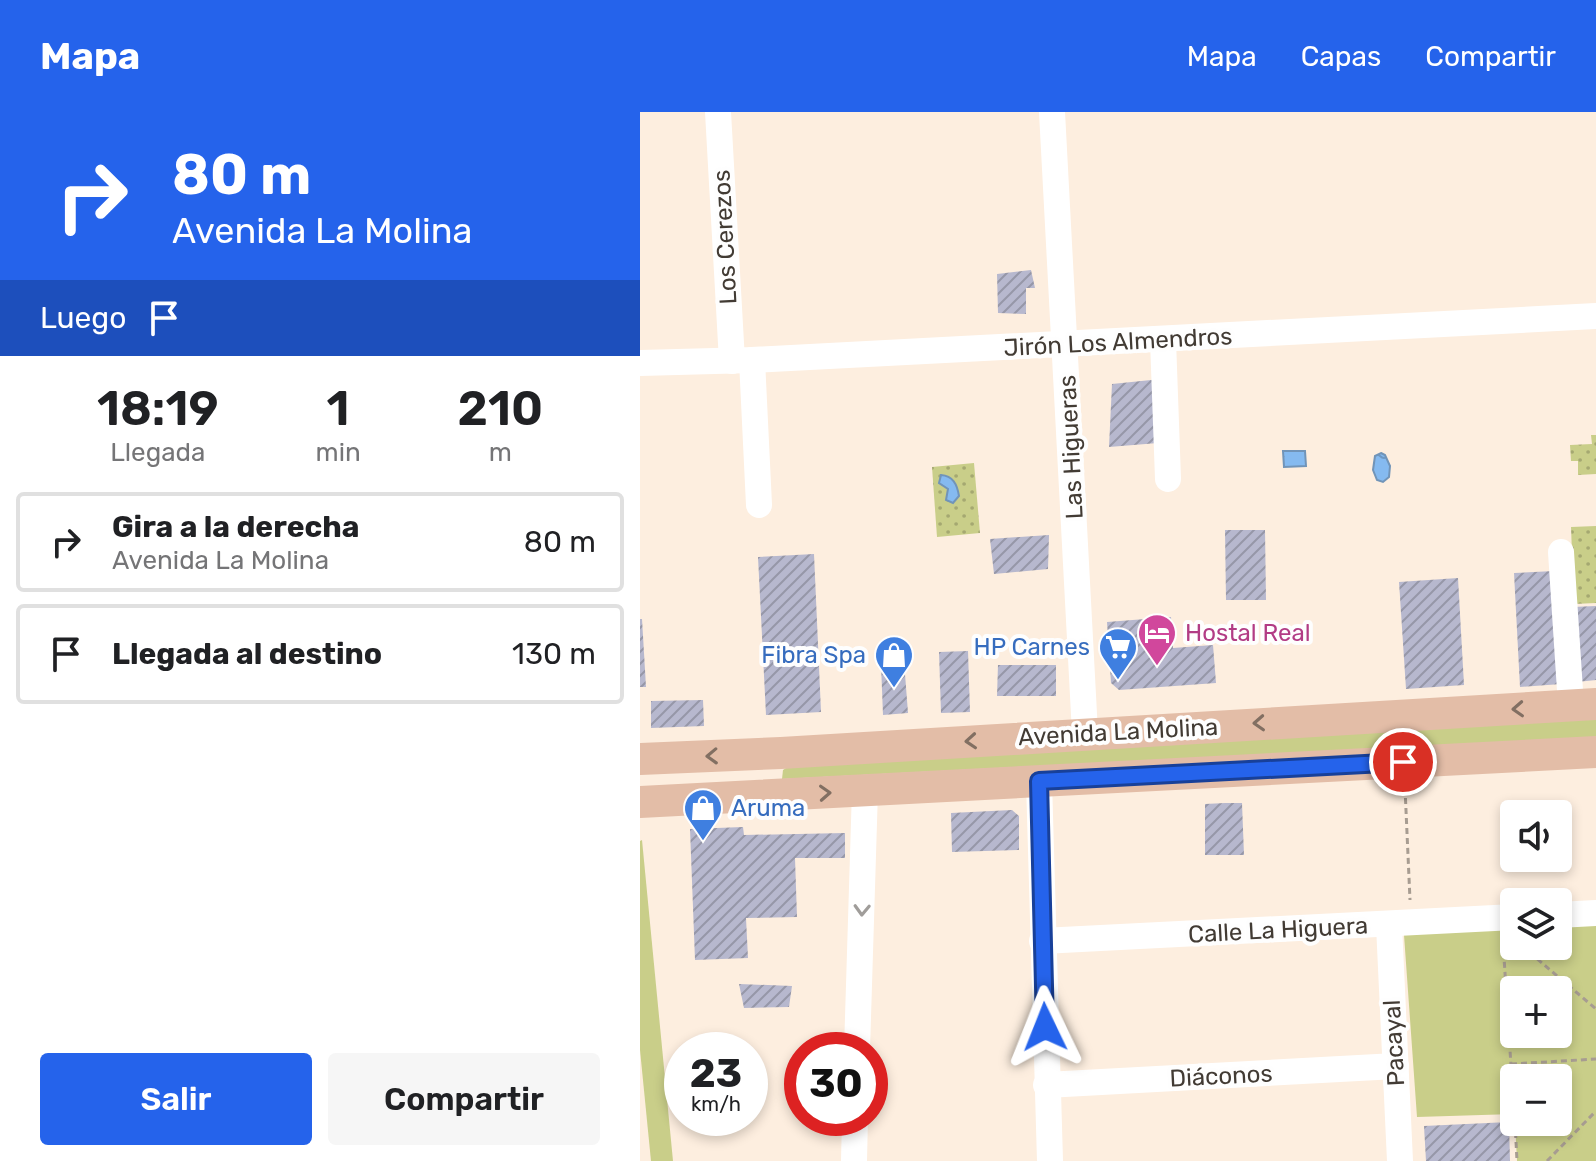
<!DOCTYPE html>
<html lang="es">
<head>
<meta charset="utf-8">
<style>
  body { margin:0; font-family:Rubik,sans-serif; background:#f6f6f6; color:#202124; height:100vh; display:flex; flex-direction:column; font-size:30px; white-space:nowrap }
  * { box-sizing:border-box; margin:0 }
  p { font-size:26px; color:#757577 }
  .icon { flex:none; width:44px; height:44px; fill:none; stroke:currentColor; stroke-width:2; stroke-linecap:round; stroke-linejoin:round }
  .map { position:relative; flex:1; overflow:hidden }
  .details { display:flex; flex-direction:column; background:#fff; width:640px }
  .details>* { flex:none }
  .hud { background:#2563eb; color:#fff; overflow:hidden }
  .controls { position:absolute; left:860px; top:688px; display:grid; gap:16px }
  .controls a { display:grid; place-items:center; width:72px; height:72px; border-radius:8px; background:#fff; box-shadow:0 4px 12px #0003; font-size:40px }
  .speed { position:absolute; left:24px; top:920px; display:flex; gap:16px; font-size:40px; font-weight:700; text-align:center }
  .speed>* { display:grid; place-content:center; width:104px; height:104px; border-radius:50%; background:#fff; box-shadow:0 4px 12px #0003; line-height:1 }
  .speed small { font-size:20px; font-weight:400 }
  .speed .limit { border:12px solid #d22; background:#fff; color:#111 }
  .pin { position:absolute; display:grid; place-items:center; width:68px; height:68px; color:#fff; margin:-34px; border:4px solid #fff; border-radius:50%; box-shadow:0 2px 8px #0007 }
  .me { position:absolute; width:88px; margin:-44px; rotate:358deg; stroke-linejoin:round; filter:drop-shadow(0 0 6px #0008) }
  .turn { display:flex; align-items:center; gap:28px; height:168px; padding:0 40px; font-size:36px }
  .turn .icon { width:104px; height:104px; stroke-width:2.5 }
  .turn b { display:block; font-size:56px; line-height:68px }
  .then { display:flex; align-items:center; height:76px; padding:0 40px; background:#0003; gap:16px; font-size:30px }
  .eta { display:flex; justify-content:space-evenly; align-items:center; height:136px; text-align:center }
  .eta b { font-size:48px; font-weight:600; line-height:56px }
  .cta { display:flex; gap:16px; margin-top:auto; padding:16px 40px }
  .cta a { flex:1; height:92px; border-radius:8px; background:#2563eb; color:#fff; font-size:32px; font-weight:600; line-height:92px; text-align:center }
  .cta a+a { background:#f6f6f6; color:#202124 }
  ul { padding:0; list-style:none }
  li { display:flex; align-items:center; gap:24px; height:100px; margin:0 16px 12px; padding:0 24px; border:4px solid #e0e0e0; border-radius:8px }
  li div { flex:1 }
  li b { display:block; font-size:30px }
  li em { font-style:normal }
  header { display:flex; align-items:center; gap:48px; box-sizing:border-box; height:112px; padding:0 40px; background:#2563eb; color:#fff }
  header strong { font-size:38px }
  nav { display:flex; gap:44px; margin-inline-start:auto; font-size:28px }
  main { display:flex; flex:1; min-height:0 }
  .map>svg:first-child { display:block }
</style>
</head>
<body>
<header>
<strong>Mapa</strong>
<nav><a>Mapa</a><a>Capas</a><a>Compartir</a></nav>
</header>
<main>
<section class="details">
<div class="hud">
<div class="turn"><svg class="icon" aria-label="right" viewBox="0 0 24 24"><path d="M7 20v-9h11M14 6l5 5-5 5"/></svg><div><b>80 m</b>Avenida La Molina</div></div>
<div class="then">Luego<svg class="icon" aria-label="arrive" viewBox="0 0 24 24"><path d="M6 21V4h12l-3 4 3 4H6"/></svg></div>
</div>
<div class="eta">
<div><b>18:19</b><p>Llegada</p></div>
<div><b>1</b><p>min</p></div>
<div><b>210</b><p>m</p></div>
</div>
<ul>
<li><svg class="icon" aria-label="right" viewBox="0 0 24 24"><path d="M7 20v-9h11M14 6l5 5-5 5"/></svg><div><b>Gira a la derecha</b><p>Avenida La Molina</p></div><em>80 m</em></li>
<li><svg class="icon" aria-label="arrive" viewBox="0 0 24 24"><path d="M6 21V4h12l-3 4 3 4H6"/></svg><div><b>Llegada al destino</b></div><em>130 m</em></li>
</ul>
<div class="cta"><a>Salir</a><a>Compartir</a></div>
</section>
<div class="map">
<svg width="956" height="1049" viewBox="0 0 956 1049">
  <defs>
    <pattern id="garden-dots" width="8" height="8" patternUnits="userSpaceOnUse" patternTransform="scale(2)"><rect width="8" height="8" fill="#c9ce89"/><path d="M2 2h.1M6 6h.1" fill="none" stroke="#a5a871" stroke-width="1.8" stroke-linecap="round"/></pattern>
    <pattern id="water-ripples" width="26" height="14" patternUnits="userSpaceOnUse" patternTransform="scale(2)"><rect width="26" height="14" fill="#85baf0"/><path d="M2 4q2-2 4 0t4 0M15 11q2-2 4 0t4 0" fill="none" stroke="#6e98c3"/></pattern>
    <pattern id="building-hatch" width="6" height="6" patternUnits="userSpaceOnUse" patternTransform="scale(2)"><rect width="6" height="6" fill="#b7b8ce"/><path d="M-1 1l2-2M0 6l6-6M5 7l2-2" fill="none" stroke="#9697a8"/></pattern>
  </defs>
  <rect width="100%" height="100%" fill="#fdeedf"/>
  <g fill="#c9ce89" fill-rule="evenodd">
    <path d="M956,607v19l-814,41 1,-9 6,-4z"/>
    <path d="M2,728l31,321h-22l-11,-111v-209z"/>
    <path d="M956,808v241h-79l-2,-39h43v-44h-44v36l-97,3 -13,-182 110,-11v22h44v-24zM874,878h44v44h-44z"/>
  </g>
  <g fill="url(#garden-dots)">
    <path d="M951,323h5v39l-18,1v-14h-7l-1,-16 22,-1z"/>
    <path d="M334,351l6,70 -43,4 -5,-70z"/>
    <path d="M956,414v77l-22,1 -3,-77z"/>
  </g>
  <g fill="url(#water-ripples)" stroke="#7194b8" stroke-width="2">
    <path d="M643,339h22l1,15 -22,1z"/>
    <path d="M741,341l4,2 5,11 -1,11 -6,5 -6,-2 -4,-10 2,-14z"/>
    <path d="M301,363c12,1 16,9 18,21l-6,7 -7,-3 2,-11 -9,-6z"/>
  </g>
  <g fill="url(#building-hatch)">
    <path d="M391,158l4,18h-9v26l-28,-1 -1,-39z"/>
    <path d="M521,267l-3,64 -49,4 3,-63z"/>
    <path d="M585,418h40l1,70h-40z"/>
    <path d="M409,423l-1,34 -54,5 -4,-35z"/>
    <path d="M174,442l7,158 -55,3 -8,-158z"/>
    <path d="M914,459l7,113 -41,3 -6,-114z"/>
    <path d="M818,466l6,107 -58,4 -7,-107z"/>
    <path d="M956,494v74l-19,2 -5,-75z"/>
    <path d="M531,505l2,31 40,-3 3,38 -97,7 -8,-7 -4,-61z"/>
    <path d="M0,507h2l4,68h-6z"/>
    <path d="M328,539l2,61 -29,1 -2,-61z"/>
    <path d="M264,549l4,52 -25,2 -2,-51z"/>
    <path d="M358,553h58v31h-59z"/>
    <path d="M63,588l1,26 -53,2v-27z"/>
    <path d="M585,691h17l2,52h-39v-51z"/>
    <path d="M372,698l7,6v34l-67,2 -1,-39z"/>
    <path d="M103,715l1,8 101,-2v25h-50l2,59 -51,1 2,40 -53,2 -5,-131z"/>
    <path d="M99,872l53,2 -3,21 -45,1z"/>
    <path d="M869,1010l1,39h-84l-2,-35z"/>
  </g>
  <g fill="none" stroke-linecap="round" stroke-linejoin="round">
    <g stroke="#a79c91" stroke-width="3" stroke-dasharray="6 4" stroke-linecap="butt">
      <path d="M765,676l5,112"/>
      <path d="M863,830l11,170"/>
      <path d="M882,834l74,63"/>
      <path d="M871,952l85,-5"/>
      <path d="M875,1010l2,39"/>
      <path d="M907,1049l49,-50"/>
    </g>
    <g stroke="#fff" stroke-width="26">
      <path d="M78,0l14,249"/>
      <path d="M412,0l33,621"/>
      <path d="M523,228l5,139"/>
      <path d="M112,248l7,145"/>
      <path d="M0,251l112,-3 844,-44"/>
      <path d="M921,440l10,154"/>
      <path d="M399,669l11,380"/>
      <path d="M918,803l38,-2"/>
      <path d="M749,813l11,236"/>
      <path d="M402,829l472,-24"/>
      <path d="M217,938l8,-260"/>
      <path d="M406,973l350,-19"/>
      <path d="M214,1049l1,-43"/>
    </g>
    <g stroke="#e3bda7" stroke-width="32">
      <path d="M0,647l141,-6 815,-49"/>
      <path d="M0,690l956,-50"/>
    </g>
  </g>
  <defs><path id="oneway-chevron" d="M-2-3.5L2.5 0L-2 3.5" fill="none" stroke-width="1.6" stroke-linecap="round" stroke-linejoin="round" transform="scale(2)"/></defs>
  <g stroke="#826f62">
    <use href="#oneway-chevron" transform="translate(878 597) rotate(177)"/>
    <use href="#oneway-chevron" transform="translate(619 611) rotate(177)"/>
    <use href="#oneway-chevron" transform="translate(331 629) rotate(176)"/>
    <use href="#oneway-chevron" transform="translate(72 644) rotate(178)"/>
    <use href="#oneway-chevron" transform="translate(185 681) rotate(-3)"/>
  </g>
  <use stroke="#a09d9a" href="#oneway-chevron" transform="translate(222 798) rotate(92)"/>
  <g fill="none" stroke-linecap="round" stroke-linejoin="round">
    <defs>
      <path id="route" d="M405,915l-6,-246 364,-19"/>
    </defs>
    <use href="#route" stroke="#184099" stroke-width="20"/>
    <use href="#route" stroke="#2563eb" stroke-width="14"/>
  </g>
  <defs>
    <symbol id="hotel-pin" viewBox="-11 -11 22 30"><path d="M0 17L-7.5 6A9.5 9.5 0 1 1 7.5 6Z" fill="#d1479c" stroke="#fefefe"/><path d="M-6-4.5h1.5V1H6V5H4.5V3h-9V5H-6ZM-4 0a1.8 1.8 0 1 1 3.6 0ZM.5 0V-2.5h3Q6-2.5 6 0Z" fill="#fff"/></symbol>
    <symbol id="supermarket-pin" viewBox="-11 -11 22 30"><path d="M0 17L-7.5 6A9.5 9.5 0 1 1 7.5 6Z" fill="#3f7fe0" stroke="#fefefe"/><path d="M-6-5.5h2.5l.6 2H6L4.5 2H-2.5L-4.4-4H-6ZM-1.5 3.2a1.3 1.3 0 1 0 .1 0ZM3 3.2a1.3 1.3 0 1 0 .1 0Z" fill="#fff"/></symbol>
    <symbol id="shop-pin" viewBox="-11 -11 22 30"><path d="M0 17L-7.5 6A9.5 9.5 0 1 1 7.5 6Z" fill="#3f7fe0" stroke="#fefefe"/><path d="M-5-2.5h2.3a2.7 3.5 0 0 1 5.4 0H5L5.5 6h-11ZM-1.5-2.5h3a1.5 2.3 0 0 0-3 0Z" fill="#fff"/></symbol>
  </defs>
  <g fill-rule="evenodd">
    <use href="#hotel-pin" x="495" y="499" width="44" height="60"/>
    <use href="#supermarket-pin" x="456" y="513" width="44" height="60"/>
    <use href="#shop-pin" x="232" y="521" width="44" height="60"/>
    <use href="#shop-pin" x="41" y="674" width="44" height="60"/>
  </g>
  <g text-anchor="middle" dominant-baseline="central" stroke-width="8" stroke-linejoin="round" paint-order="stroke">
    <g font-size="24" fill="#423b34" stroke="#fefefe">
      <text transform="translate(85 125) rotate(-93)">Los Cerezos</text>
      <text transform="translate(478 230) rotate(-3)">Jirón Los Almendros</text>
      <text transform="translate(431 335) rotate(-93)">Las Higueras</text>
      <text transform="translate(478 620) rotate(-3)">Avenida La Molina</text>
      <text transform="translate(638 818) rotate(-3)">Calle La Higuera</text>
      <text transform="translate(754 931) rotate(-93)">Pacayal</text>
      <text transform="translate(581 964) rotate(-3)">Diáconos</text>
    </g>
    <g font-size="24" fill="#b23c85" stroke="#fefefe" text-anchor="start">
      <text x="545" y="521">Hostal Real</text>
    </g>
    <g font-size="24" fill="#366cbe" stroke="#fefefe" text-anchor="end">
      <text x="450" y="535">HP Carnes</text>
      <text x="226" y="543">Fibra Spa</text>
      <text x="91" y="696" text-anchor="start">Aruma</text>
    </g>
  </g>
</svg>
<div class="controls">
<a><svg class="icon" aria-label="sound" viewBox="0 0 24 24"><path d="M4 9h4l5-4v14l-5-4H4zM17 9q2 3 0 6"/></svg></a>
<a><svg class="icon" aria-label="layers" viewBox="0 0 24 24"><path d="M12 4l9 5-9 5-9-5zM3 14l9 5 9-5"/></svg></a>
<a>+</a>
<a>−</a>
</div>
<div class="speed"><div>23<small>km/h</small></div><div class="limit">30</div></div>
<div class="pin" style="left:763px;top:650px;background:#d93025"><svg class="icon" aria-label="arrive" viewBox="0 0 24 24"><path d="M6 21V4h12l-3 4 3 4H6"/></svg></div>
<svg class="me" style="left:405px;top:915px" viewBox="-20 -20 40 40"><path d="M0-17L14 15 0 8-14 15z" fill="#2563eb" stroke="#fff" stroke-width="4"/></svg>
</div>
</main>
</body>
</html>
